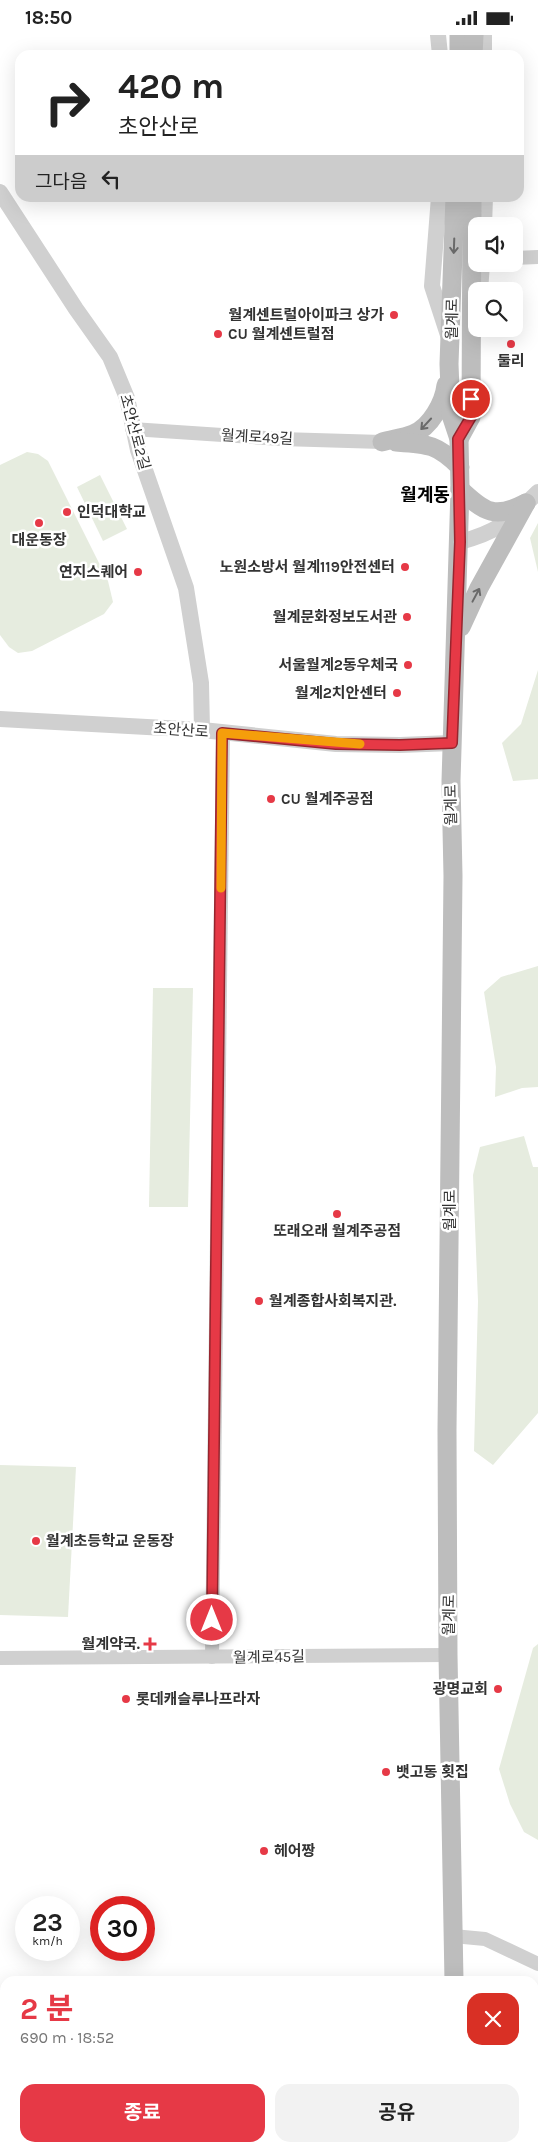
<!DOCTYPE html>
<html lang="ko">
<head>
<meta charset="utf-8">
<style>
  body { margin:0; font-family:Karla,"Noto Sans KR",sans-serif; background:#f2f2f2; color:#222; height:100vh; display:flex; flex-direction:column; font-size:19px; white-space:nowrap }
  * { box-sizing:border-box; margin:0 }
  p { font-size:16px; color:#767676 }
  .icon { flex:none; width:28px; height:28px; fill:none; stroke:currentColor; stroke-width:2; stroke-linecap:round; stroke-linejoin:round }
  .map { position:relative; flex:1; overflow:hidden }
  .drawer { position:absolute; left:0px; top:1941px; width:539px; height:176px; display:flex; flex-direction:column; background:#fff; border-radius:15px 15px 0 0; box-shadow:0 5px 20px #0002 }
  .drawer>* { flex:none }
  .top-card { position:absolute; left:15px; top:15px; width:509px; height:152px; border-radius:15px; box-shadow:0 5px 20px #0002; background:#fff; color:#222; overflow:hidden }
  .tools { position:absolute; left:468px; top:182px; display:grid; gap:10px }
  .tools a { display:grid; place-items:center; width:55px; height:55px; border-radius:10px; background:#fff; box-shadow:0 5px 20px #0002; font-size:25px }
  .speed { position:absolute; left:15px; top:1861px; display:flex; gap:10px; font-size:25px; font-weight:700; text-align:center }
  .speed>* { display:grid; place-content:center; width:65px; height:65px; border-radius:50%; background:#fff; box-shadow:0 5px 20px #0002; line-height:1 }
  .speed small { font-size:12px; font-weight:400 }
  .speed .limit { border:8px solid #d22; background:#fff; color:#111 }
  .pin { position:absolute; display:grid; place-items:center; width:42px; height:42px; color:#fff; margin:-21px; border:2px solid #fff; border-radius:50%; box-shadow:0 1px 5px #0007 }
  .me { position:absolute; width:55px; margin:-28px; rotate:0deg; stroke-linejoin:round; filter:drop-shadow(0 0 4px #0008) }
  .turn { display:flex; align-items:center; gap:18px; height:105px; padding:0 20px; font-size:22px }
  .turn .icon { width:65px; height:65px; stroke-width:2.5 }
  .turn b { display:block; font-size:35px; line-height:42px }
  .then { display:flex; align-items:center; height:48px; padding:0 20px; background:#0003; gap:10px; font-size:19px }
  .round { display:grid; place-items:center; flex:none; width:52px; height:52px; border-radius:15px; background:#f2f2f2 }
  .head { display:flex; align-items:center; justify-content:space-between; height:85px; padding:0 20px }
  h1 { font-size:30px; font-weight:700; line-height:38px; color:#e63946 }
  .action { display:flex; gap:10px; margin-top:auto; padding:10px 20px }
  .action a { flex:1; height:58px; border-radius:15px; background:#e63946; color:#fff; font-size:20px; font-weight:700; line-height:58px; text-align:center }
  .action a+a { background:#f2f2f2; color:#222 }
  .status { display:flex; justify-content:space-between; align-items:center; height:35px; padding:0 25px; background:#fff; direction:ltr }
  .status svg { height:14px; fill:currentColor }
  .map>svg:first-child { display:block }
</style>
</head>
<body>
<div class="status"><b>18:50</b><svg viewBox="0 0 49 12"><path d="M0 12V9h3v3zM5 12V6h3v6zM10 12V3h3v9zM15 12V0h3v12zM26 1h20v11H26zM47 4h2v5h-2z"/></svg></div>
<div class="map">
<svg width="538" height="2117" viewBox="0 0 538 2117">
  <rect width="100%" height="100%" fill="#fff"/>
  <g fill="#e6ecdf">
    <path d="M27,417l11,2 10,7 60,120 5,21 -9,12 -72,37 -14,2 -9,-6 -9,-12v-170z"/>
    <path d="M100,440l27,54 -24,12 -26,-54z"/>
    <path d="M538,488v49l-8,-34z"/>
    <path d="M538,635v109l-25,2 -11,-38 19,-19z"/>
    <path d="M538,931v121l-16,1 -27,9 1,-30 -12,-75 17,-15z"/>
    <path d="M153,953h40l-5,219h-39z"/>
    <path d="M524,1101l9,31h5v246l-45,52 -19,-14 4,-150 -5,-126 7,-28z"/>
    <path d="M0,1430l76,2 -8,150 -68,-2z"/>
    <path d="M538,1609v196l-14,-8 -14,-28 -11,-35 34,-121z"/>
  </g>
  <g fill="#cfe2ee">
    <path d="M0,2057l5,1v30l-5,-1z"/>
    <path d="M534,2103h4v14h-209l-49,-4 254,-1z"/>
  </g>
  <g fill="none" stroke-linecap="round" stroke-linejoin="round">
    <g stroke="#d0d0d0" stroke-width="14">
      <path d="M514,223l24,-1"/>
      <path d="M132,394l149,10 101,3"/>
      <path d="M212,1622l11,-924"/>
      <path d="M0,1623l448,-3"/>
      <path d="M453,1901l32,3 53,25"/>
    </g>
    <g stroke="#d0d0d0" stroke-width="16">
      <path d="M438,0l2,20"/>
      <path d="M484,0v20"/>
      <path d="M0,157l76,117 34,48 17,41 11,52 48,138 15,95 1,47"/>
      <path d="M439,162l-7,89 16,49"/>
      <path d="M484,191l1,-29"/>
      <path d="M480,256l2,-27"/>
      <path d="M460,507c41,-11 48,-21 78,-50"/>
      <path d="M0,684l202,11 134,14 64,1 52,-2"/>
      <path d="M0,1983l5,1"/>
      <path d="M534,2053l4,1"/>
    </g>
    <g stroke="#bdbdbd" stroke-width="19">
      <path d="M459,20v-20"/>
      <path d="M473,20l1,-20"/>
      <path d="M459,404l12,-22 1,-220"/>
      <path d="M382,407c10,-3 21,-4 31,-8 18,-7 31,-32 33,-49"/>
      <path d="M396,407c32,2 41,2 64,25"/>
      <path d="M460,454c25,24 35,30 66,14"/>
      <path d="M461,592l18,-39 47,-85"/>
      <path d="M454,1946l-6,-326 -1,-225 6,-554 -2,-95 9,-292 -1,-50 -8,-24 -2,-51 6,-167"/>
      <path d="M454,2117v-5"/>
    </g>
  </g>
  <defs><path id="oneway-shaft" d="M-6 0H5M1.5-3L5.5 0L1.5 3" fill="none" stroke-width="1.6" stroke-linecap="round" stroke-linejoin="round" transform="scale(1.25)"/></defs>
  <g stroke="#6a6a6a">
    <use href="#oneway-shaft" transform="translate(454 211) rotate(92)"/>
    <use href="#oneway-shaft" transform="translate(426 389) rotate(133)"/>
    <use href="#oneway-shaft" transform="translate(476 560) rotate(-62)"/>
  </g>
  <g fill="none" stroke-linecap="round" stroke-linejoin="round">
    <defs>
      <path id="route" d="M212,1585l10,-887 114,11 64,1 52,-2 8,-201 -2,-103 13,-22v-18"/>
    </defs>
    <use href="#route" stroke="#96252e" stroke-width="12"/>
    <use href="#route" stroke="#e63946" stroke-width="9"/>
    <path stroke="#f59e0b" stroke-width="9" d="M221,853l1,-155 138,11"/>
  </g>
  <g fill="#e63946" stroke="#fff" stroke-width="2">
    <circle cx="394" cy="280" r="5"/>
    <circle cx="218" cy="299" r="5"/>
    <circle cx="511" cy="309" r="5"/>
    <circle cx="67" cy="477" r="5"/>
    <circle cx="39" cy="488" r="5"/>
    <circle cx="405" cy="532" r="5"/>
    <circle cx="138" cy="537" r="5"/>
    <circle cx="407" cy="582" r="5"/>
    <circle cx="408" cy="630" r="5"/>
    <circle cx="397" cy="658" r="5"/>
    <circle cx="271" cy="764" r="5"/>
    <circle cx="337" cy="1179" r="5"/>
    <circle cx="259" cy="1266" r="5"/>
    <circle cx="36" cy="1506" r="5"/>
    <path d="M147.5 1601.5h5v5h5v5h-5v5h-5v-5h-5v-5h5z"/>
    <circle cx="498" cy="1654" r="5"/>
    <circle cx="126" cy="1664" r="5"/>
    <circle cx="386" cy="1737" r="5"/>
    <circle cx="264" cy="1816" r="5"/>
  </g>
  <g text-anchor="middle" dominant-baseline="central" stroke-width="5" stroke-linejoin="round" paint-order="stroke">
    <g font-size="15" font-weight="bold" fill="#333" stroke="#fff" text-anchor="end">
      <text x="384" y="280">월계센트럴아이파크 상가</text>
      <text x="228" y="299" text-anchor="start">CU 월계센트럴점</text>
      <text x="511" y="326" text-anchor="middle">둘리</text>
      <text x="77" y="477" text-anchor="start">인덕대학교</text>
      <text x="39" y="505" text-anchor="middle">대운동장</text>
      <text x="395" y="532">노원소방서 월계119안전센터</text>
      <text x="128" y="537">연지스퀘어</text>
      <text x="397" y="582">월계문화정보도서관</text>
      <text x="398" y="630">서울월계2동우체국</text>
      <text x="387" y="658">월계2치안센터</text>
      <text x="281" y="764" text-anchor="start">CU 월계주공점</text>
      <text x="337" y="1196" text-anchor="middle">또래오래 월계주공점</text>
      <text x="269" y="1266" text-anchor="start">월계종합사회복지관.</text>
      <text x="46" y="1506" text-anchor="start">월계초등학교 운동장</text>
      <text x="140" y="1609">월계약국.</text>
      <text x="488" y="1654">광명교회</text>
      <text x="136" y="1664" text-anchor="start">롯데캐슬루나프라자</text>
      <text x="396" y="1737" text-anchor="start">뱃고동 횟집</text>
      <text x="274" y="1816" text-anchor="start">헤어짱</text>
    </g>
    <g font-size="15" fill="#333" stroke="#fff">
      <text transform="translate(452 284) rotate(-89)">월계로</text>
      <text transform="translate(135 397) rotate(75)">초안산로2길</text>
      <text transform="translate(257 402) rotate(3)">월계로49길</text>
      <text transform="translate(181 695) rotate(4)">초안산로</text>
      <text transform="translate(451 770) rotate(-91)">월계로</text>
      <text transform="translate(450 1175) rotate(-90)">월계로</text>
      <text transform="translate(449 1580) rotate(-89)">월계로</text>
      <text transform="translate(269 1622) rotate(-1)">월계로45길</text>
    </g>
    <g font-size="18" font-weight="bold" fill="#000" stroke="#fff">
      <text x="425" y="460">월계동</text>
    </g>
  </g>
</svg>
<div class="tools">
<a><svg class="icon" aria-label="sound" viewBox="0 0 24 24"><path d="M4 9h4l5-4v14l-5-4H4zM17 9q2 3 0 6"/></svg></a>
<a><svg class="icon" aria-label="search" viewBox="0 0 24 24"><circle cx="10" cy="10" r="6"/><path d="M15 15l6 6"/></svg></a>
</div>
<div class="speed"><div>23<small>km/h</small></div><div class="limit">30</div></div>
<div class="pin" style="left:471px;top:364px;background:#d93025"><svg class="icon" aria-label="arrive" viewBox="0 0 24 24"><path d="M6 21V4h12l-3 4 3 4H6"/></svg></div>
<svg class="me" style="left:212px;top:1585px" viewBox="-20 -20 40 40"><circle r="17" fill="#e63946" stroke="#fff" stroke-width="3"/><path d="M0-11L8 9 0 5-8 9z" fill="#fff"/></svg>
<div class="top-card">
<div class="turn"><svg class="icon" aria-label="right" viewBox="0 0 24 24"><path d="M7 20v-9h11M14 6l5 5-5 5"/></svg><div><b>420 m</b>초안산로</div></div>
<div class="then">그다음<svg class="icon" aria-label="left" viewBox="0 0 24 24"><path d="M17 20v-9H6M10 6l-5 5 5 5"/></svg></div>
</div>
<section class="drawer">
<div class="head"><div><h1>2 분</h1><p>690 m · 18:52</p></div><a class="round" style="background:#d93025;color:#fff"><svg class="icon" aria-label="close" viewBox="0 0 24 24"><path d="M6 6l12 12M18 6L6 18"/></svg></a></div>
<div class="action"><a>종료</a><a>공유</a></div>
</section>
</div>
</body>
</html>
